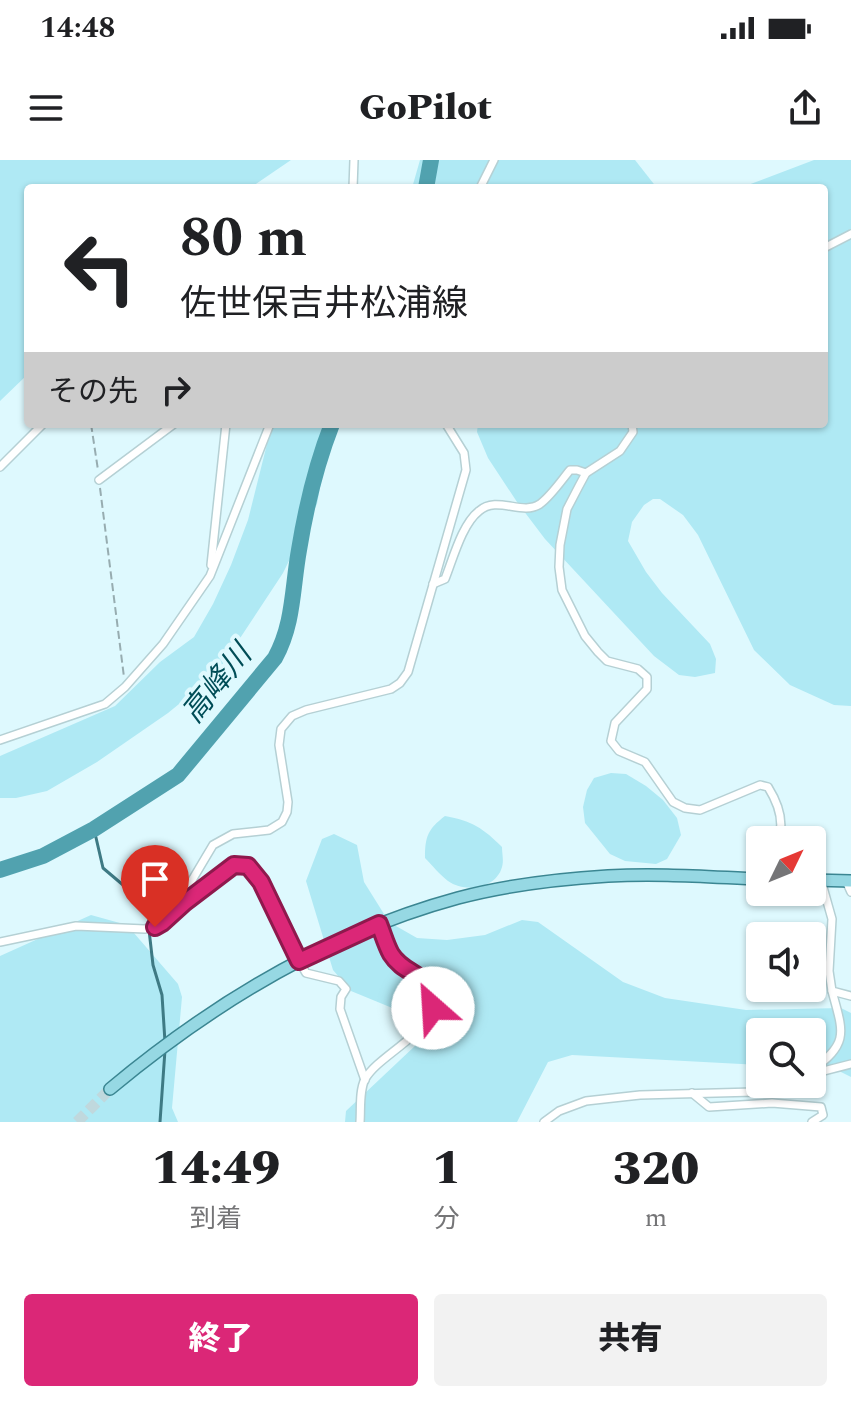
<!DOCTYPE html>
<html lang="ja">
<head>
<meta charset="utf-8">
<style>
  body { margin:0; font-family:Spectral,"Noto Sans JP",serif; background:#f2f2f2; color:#202124; height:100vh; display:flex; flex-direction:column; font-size:30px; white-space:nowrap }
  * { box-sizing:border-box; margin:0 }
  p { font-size:26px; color:#757577 }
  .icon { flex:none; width:44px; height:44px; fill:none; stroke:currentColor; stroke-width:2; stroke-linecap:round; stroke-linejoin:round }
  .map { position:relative; height:962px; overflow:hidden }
  .panel { display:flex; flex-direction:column; background:#fff; flex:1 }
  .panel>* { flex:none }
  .top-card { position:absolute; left:24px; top:24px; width:804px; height:244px; border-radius:8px; box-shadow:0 2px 6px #0004; background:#fff; color:#202124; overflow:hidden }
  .needle { width:52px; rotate:47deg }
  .fabs { position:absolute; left:746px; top:666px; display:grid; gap:16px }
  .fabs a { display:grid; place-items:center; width:80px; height:80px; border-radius:8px; background:#fff; box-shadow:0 2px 6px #0004; font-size:40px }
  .pin { position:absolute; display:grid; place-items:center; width:68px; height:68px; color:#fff; margin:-82px -34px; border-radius:50% 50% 50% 0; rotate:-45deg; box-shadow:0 0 8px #0007 }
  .pin .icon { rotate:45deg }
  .me { position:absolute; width:88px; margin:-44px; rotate:334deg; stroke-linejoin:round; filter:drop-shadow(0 0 6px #0008) }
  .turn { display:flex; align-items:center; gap:28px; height:168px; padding:0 24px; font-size:36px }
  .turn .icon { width:104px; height:104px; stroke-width:2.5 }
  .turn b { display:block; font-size:56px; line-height:68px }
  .then { display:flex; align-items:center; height:76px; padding:0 24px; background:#0003; gap:16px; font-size:30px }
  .eta { display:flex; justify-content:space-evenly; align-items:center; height:136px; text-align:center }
  .eta b { font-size:48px; font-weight:800; line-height:56px }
  .primary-button { display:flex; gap:16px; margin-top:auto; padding:16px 24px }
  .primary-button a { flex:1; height:92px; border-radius:8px; background:#db2777; color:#fff; font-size:32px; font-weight:800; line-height:92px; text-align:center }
  .primary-button a+a { background:#f2f2f2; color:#202124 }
  .status { display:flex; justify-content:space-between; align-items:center; height:56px; padding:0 40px; background:#fff; direction:ltr }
  .status svg { height:22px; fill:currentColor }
  header { display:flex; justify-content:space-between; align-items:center; height:104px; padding:0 24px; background:#fff; font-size:36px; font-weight:800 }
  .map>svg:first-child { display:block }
</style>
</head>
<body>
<div class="status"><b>14:48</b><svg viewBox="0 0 49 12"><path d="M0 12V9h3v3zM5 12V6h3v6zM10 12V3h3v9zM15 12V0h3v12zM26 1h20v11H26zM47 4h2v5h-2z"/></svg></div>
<header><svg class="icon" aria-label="menu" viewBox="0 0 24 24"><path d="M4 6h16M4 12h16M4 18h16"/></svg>GoPilot<svg class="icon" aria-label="share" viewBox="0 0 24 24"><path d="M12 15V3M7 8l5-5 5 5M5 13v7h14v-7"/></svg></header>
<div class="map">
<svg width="851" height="962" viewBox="0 0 851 962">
  <rect width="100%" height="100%" fill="#def9fe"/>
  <g fill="#afe9f4">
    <path d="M0,0h291l-41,28h-222v186l-28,27z"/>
    <path d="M420,0h215l22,28h-245z"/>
    <path d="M814,0h37v546l-17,-1 -44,-20 -36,-35 -56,-115 -15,-20 -23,-16h-7l-9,6 -12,17 -4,19 18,31 16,21 48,51 6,15 -1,14 -20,4 -16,-2 -25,-19 -109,-117 -28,-37 -29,-44 -11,-26 1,-8h346v-236h-84z"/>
    <path d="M272,264h50l2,42 -7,38 -34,69 -66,100 -49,40 -71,49 -50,29 -31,7h-16v-42l115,-50 45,-44 34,-25 19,-33 18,-39 17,-45z"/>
    <path d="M611,613l15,1 20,12 17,14 14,18 4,17 -14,24 -11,5 -31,-3 -15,-7 -25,-31 -2,-16 4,-17 7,-12z"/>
    <path d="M445,656c27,5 38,12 57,31 0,7 2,14 0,20 -6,22 -37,26 -54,14 -8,-6 -16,-16 -23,-23 0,-22 3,-29 20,-42z"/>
    <path d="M334,674l23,11 7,37 25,40 28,16 30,2 38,-5 37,-15 16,2 85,60 42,16 81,12 95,-2 10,5v64l-16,-8 -23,-1v-36h-52v33l-188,-10 -24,7 -31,60h-172l1,-11 70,-66 6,-14 -3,-12 -68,-28 -18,-21 -27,-89 16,-42z"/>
    <path d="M91,755l36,10 51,59 4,13 -10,111 6,14h-178v-166z"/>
  </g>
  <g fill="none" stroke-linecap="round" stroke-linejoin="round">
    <g stroke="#3e7a84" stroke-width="3">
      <path d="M94,669l9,39 46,39v23l4,35 9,30 3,47"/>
      <path d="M160,962l5,-72"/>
    </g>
    <g stroke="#51a2af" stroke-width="16">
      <path d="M426,28l5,-28"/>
      <path d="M0,710l43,-14 51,-27 84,-54 97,-117c19,-35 17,-69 24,-108 7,-43 17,-85 33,-126"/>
    </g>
    <path stroke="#c0d8dd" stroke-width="11" stroke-dasharray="11 5.5" stroke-linecap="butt" d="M77,962l33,-33"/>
    <defs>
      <g id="minor">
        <path d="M353,28l1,-28"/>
        <path d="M480,28l14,-28"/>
        <path d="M824,88l27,-14"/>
        <path d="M632,264l1,8 -13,19 -34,22 -7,13 -12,23 -7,36 -1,22 3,23 23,46 13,16 9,9 31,8 9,8v12l-32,34 -4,18 8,10 26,11 28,40 12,6 15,2 60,-25 8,2c10,16 17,35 10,53"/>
        <path d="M0,307l43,-43"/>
        <path d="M99,320l75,-56"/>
        <path d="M211,405l15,-141"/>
        <path d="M433,424l12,-5c8,-20 17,-55 34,-68 18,-16 43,5 61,-7 11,-8 21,-23 30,-34h7l9,3"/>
        <path d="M0,580l105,-36 20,-17 38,-43 47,-68 60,-152"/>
        <path d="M821,720l11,39 -3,52 3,20 19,5"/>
        <path d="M846,721l5,11"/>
        <path d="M168,756l66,-51 14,1 13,16 38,79 7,12 33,8 7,8 -5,8 -1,12 25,71"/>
        <path d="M0,782l76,-16 69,3 17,-6 6,-7 3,-10 17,-19 25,-42 20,-11 36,-4 13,-8 5,-10 1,-10 -9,-57 2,-16 11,-13 14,-6 85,-21 9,-6 8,-11 58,-202 -2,-17 -18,-29"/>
        <path d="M812,910c38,-27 31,-38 20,-79"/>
        <path d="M812,914l39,-10"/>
        <path d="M692,933l17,14 63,-4 49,4 2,8 -11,7"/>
        <path d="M360,962c1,-13 -1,-31 5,-43 15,-26 75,-49 67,-83 -4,-20 -26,-24 -38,-38 -7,-9 -11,-23 -15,-34"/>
        <path d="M544,962l15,-11 27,-10 54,-6 114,-3 24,-8"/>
      </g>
      <g id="primary">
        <path d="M812,720l39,1"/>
        <path d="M110,929c103,-86 219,-156 348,-191 49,-13 101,-19 150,-22 51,-3 102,1 152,3"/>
      </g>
    </defs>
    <use href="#minor" stroke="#b5d0d4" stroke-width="10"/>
    <use href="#primary" stroke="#3b8692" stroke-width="14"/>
    <g stroke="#97acb0" stroke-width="2" stroke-dasharray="8 4" stroke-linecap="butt">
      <path d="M91,264l7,46"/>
      <path d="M100,328l24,189"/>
    </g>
    <use href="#minor" stroke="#fff" stroke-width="7"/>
    <use href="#primary" stroke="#96d8e3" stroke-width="11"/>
  </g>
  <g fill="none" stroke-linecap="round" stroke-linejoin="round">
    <defs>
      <path id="route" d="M155,767l7,-4 22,-20 50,-38 14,1 13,16 38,79 80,-37c4,10 7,21 12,30 15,24 41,16 42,54"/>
    </defs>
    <use href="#route" stroke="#8e194d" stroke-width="20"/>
    <use href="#route" stroke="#db2777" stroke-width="14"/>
  </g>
  <g text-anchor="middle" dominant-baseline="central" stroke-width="8" stroke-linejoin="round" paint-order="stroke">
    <g font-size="30" font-style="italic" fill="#004d57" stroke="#def9fe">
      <text transform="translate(217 524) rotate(-51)">高峰川</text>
    </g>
  </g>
</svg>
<div class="fabs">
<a><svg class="needle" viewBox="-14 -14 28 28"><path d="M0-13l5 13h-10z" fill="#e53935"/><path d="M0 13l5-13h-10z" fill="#757577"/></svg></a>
<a><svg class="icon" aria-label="sound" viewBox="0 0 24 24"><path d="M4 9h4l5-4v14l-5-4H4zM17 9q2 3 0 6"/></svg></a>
<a><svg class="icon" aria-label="search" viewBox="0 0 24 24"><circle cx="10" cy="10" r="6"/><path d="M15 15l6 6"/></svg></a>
</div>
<div class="pin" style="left:155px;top:767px;background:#d93025"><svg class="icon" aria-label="arrive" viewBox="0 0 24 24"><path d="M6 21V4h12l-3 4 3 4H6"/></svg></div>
<svg class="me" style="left:433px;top:848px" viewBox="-20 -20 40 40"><circle r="19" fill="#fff"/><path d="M0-13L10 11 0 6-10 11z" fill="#db2777"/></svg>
<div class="top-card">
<div class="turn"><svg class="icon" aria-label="left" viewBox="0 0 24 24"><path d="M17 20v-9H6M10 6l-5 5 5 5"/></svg><div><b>80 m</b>佐世保吉井松浦線</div></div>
<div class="then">その先<svg class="icon" aria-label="right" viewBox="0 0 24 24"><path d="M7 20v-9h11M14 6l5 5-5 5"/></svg></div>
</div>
</div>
<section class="panel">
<div class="eta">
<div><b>14:49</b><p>到着</p></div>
<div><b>1</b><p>分</p></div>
<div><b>320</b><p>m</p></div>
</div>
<div class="primary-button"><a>終了</a><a>共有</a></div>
</section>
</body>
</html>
